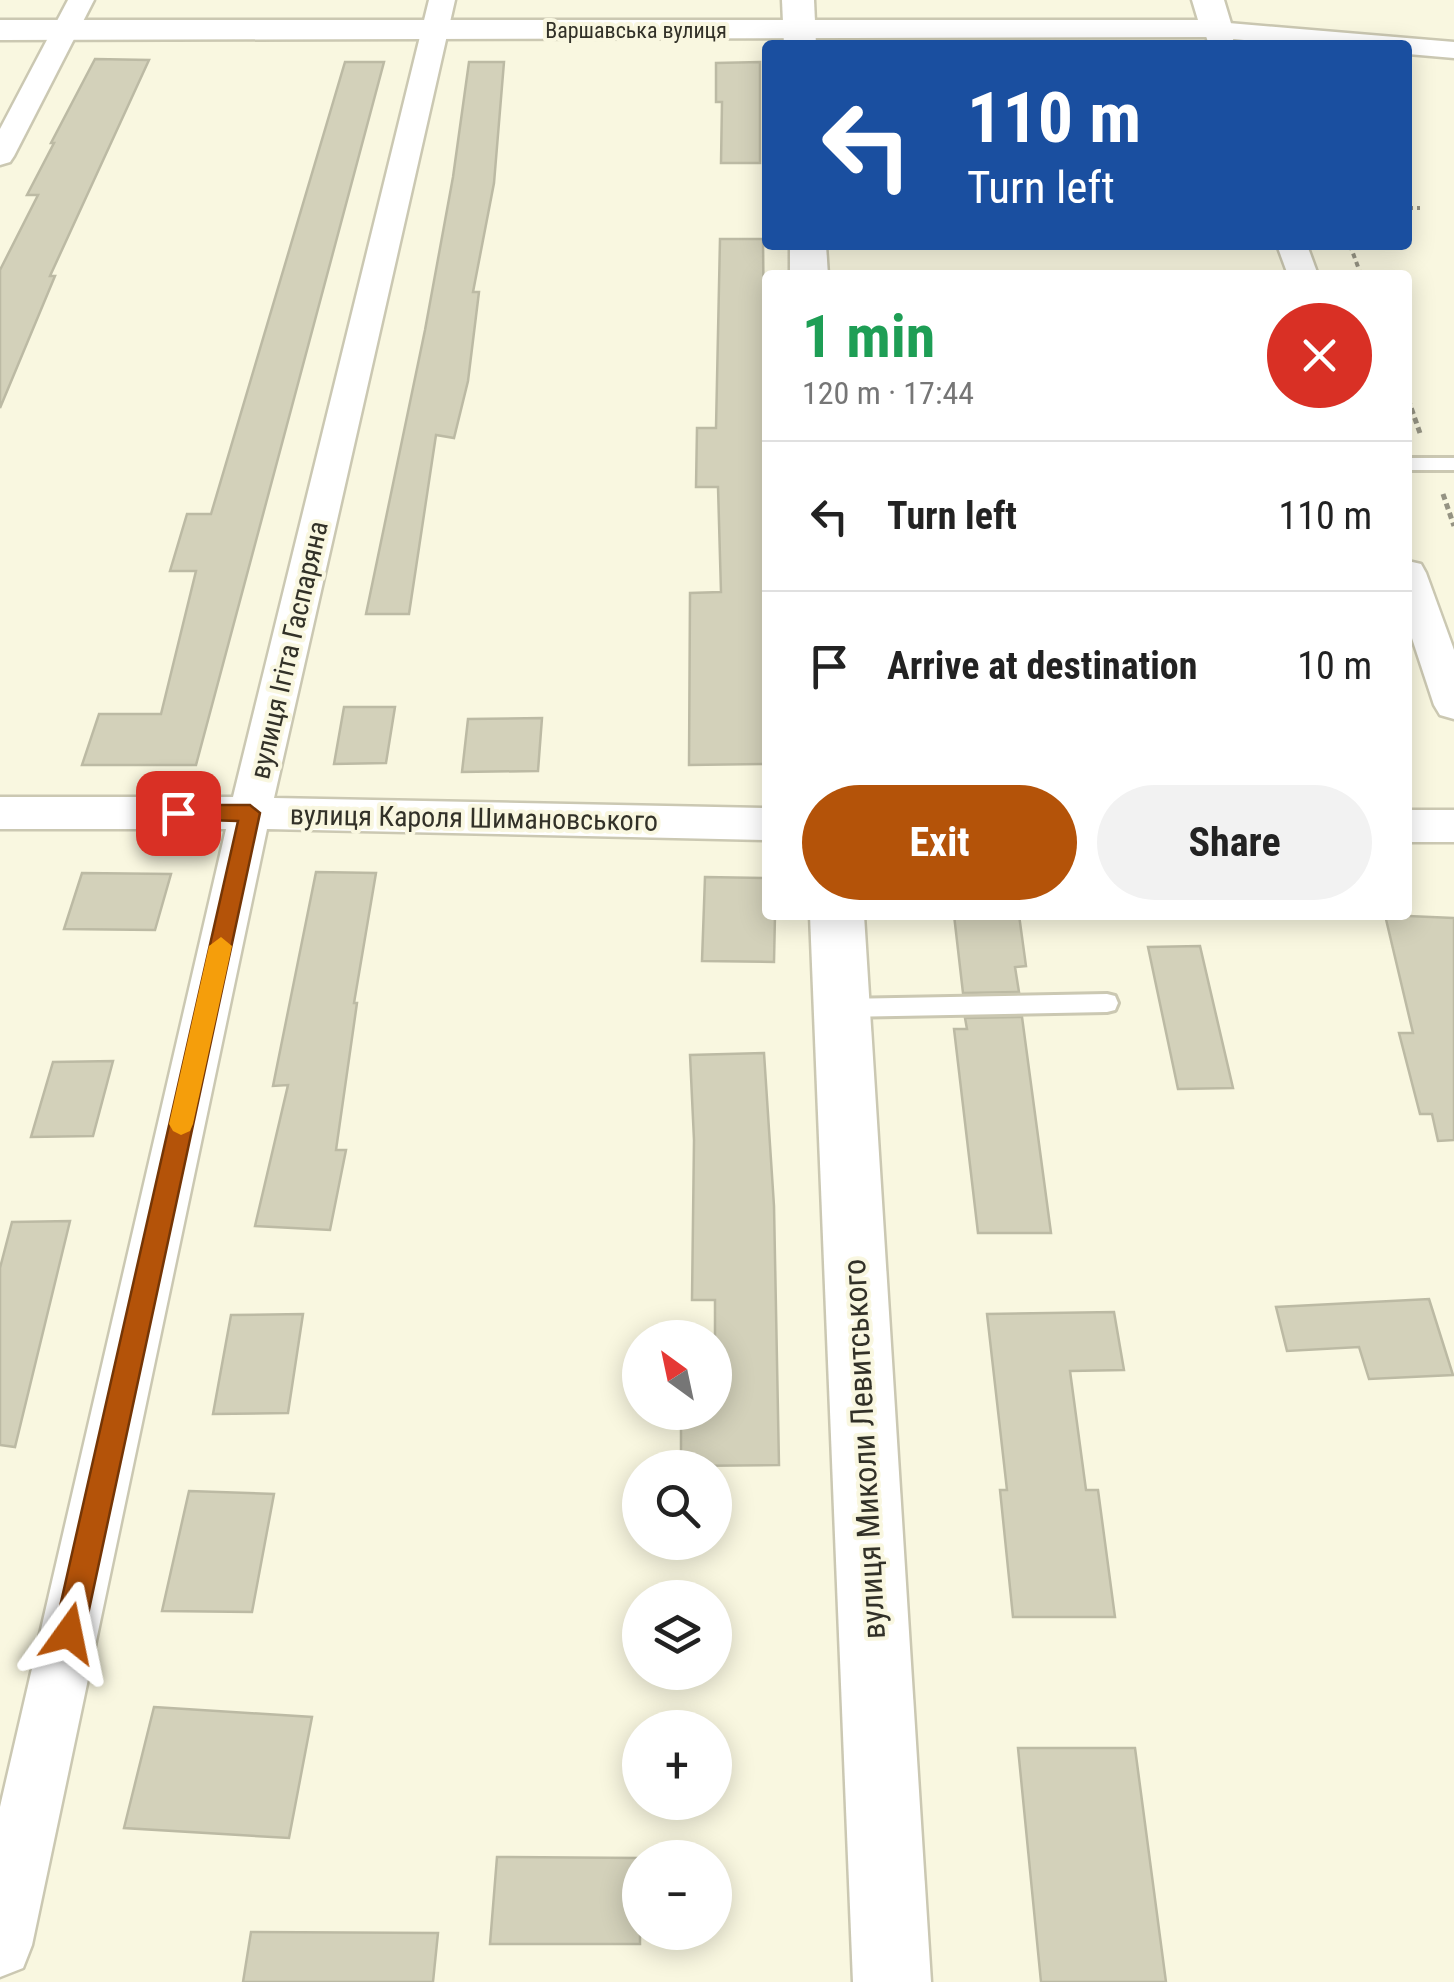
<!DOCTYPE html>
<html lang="en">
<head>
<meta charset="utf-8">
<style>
  body { margin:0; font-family:"Roboto Condensed",sans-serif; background:#f2f2f2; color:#222; height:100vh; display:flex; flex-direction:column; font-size:38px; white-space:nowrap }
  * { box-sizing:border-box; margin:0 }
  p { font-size:32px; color:#767676 }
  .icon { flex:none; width:55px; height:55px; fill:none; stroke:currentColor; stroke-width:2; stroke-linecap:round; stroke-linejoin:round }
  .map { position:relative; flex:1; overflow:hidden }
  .drawer { position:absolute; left:762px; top:270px; width:650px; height:650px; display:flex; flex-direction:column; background:#fff; border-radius:10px; box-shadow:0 5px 25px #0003 }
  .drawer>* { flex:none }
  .hud { position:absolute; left:762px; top:40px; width:650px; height:210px; border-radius:10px; box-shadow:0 5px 25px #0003; background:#1a4fa0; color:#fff; overflow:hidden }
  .needle { width:65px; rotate:327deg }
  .tools { position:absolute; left:622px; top:1320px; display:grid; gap:20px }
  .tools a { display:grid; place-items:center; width:110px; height:110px; border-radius:50%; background:#fff; box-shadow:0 5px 25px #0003; font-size:50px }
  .pin { position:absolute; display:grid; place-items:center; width:85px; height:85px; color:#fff; margin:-42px; border-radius:20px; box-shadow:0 5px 15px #0006 }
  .me { position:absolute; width:110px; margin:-55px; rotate:12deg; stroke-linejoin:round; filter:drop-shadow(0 0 8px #0008) }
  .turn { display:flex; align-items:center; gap:35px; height:210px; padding:0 40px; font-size:45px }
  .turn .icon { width:130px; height:130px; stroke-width:2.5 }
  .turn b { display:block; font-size:70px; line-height:85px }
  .round { display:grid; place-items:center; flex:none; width:105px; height:105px; border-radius:52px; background:#f2f2f2 }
  .overview { display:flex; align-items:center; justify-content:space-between; height:170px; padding:0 40px }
  h1 { font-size:60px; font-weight:700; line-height:75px; color:#1e9e55 }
  .action { display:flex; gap:20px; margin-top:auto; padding:20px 40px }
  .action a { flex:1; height:115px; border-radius:60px; background:#b45309; color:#fff; font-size:40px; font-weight:700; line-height:115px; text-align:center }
  .action a+a { background:#f2f2f2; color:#222 }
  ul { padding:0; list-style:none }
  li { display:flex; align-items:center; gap:30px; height:150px; padding:0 40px; border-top:2px solid #e0e0e0 }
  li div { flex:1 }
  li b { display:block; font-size:38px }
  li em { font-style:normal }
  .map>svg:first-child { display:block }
</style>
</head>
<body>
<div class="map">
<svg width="1454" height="1982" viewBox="0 0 1454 1982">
  <rect width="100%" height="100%" fill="#f9f7e0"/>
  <g fill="#d3d1ba" stroke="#bcbaa4" stroke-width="2.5">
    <path d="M95,59l54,1 -99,216h5l-55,132v-138l38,-75h-11l27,-52h-3z"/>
    <path d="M345,62h39l-188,703h-114l17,-51h62l35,-143h-26l17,-57h24z"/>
    <path d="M469,62h35l-10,121 -21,109h6l-11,89 -14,57 -18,-3 -27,179h-43l59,-284 28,-153z"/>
    <path d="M760,62v101h-39l1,-61h-6v-39z"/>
    <path d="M720,239h43l5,525 -79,1 1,-172 31,-1 -3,-105h-22l1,-59h19z"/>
    <path d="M344,707h51l-9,56 -52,1z"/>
    <path d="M542,718l-4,53 -76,1 6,-53z"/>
    <path d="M316,872l60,1 -22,130h3l-21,147h10l-16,80 -75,-4 33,-141 -15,1z"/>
    <path d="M82,873l89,1 -16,56 -91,-1z"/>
    <path d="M705,877l63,1v37h7l-1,47 -72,-1z"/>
    <path d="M954,915h65l7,51 -11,1 4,25 -56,1z"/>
    <path d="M1385,915l69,3v222l-16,1 -6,-27h-12l-21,-81h14z"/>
    <path d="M1200,946l33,142 -55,1 -30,-142z"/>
    <path d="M1022,1017l29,216h-73l-24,-204h13l-2,-11z"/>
    <path d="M764,1053l10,153 5,259 -98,1v-54h34v-112h-23l2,-160 -4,-85z"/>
    <path d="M113,1061l-20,75 -62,1 22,-75z"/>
    <path d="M70,1221l-55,226 -15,-2v-177l12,-46z"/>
    <path d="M1429,1299l24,76 -84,4 -10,-32 -72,4 -11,-44z"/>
    <path d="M1114,1312l10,58 -54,1 16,119h12l17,127h-102l-13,-127h7l-20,-176z"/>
    <path d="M303,1314l-15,99 -75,1 18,-99z"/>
    <path d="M189,1491l85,3 -22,118 -90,-1z"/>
    <path d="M154,1707l158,10 -23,121 -165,-10z"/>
    <path d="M1018,1748h117l31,234h-125z"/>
    <path d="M497,1857l143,1v86h-150z"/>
    <path d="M251,1932l187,1 -5,49h-190z"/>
  </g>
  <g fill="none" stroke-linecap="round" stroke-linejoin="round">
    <defs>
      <g id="service">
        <rect x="1408" y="458" width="46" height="12"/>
        <path d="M1107,994l8,2 3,7 -3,7 -8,2 -265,5 -8,-2 -3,-7 3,-7 8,-2z"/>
      </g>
      <g id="minor">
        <path d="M68,0h26l-80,156 -4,6 -10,3v-36z"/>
        <path d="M429,0h26l-181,798 494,10v32l-501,-11 -235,1116 -9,23 -23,9v-170l226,-978h-226v-32h233z"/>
        <path d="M1217,22l237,20v16l-46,-4v-9h-108l-67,-6 2,6h-26l-5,-15z"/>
        <path d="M1277,245h30l11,30h-30z"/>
        <path d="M1408,561l13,3 5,9 28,77v69l-14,-4 -6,-10 -26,-79z"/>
        <rect x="1408" y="810" width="46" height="32"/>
      </g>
      <path id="tertiary" d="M1192,0h32l9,30 -5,7 -1228,3v-20h1198z"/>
      <g id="secondary">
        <path d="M782,0h32l2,45h-32z"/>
        <path d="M790,245h36l2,30h-38z"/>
        <path d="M810,915h54l67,1067h-78z"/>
      </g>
    </defs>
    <use href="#service" stroke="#cbc8b2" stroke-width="6"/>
    <use href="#minor" stroke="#cbc8b2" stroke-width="5"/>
    <use href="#tertiary" stroke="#cbc8b2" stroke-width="5"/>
    <use href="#secondary" stroke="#cbc8b2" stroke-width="5"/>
    <g stroke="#959383" stroke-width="4" stroke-dasharray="5 4" stroke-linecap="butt">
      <path d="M1408,208h12"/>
      <path d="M1350,245l11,30"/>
    </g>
    <g stroke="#959383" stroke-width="5" stroke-dasharray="6 4" stroke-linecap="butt">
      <path d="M1408,399l13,37"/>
      <path d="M1443,494l11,32"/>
    </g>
    <use href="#service" fill="#fff" fill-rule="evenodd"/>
    <use href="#minor" fill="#fff" fill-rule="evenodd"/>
    <use href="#tertiary" fill="#fff" fill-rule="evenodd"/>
    <use href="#secondary" fill="#fff" fill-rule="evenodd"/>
  </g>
  <path fill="#b45309" stroke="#753606" stroke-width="2.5" d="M178,805h72l10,8 -176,820 -5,10 -10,5 -10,-5 -5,-10 184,-812 -67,-2 -3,-6 3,-6z"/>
  <path fill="#f59e0b" d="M221,937l11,9 -39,178 -3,7 -9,4 -8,-4 -4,-7 40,-178z"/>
  <g text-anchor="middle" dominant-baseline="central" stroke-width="8" stroke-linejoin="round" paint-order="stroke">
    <g font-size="22" fill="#323128" stroke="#f9f7e0">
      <text x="636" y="30">Варшавська вулиця</text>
    </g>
    <g font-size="28" fill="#323128" stroke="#f9f7e0">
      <text transform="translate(289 650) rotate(-77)">вулиця Ігіта Гаспаряна</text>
      <text transform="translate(474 818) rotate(1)">вулиця Кароля Шимановського</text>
    </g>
    <g font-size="32" fill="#323128" stroke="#f9f7e0">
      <text transform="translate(864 1449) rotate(-93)">вулиця Миколи Левитського</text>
    </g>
  </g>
</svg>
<div class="tools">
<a><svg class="needle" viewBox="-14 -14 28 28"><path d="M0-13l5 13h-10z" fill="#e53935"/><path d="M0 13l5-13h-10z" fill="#767676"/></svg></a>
<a><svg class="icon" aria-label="search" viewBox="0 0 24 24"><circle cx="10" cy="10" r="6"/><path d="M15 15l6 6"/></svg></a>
<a><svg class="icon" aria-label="layers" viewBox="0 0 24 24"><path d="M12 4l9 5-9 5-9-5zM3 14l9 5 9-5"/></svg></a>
<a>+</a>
<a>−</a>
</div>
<div class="pin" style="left:178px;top:813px;background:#d93025"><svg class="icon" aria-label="arrive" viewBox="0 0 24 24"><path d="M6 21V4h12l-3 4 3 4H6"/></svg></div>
<svg class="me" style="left:69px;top:1633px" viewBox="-20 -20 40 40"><path d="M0-17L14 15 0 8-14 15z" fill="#b45309" stroke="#fff" stroke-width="4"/></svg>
<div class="hud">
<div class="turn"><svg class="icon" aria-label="left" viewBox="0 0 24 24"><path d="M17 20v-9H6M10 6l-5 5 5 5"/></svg><div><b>110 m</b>Turn left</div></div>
</div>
<section class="drawer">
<div class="overview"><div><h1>1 min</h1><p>120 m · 17:44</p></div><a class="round" style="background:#d93025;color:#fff"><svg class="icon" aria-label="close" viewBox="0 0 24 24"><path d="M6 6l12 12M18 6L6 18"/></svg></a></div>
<ul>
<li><svg class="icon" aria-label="left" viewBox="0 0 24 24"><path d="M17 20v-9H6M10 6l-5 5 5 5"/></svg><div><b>Turn left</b></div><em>110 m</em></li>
<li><svg class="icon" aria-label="arrive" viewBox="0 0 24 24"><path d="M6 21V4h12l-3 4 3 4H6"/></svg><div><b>Arrive at destination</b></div><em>10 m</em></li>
</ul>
<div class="action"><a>Exit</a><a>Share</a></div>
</section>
</div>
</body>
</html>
